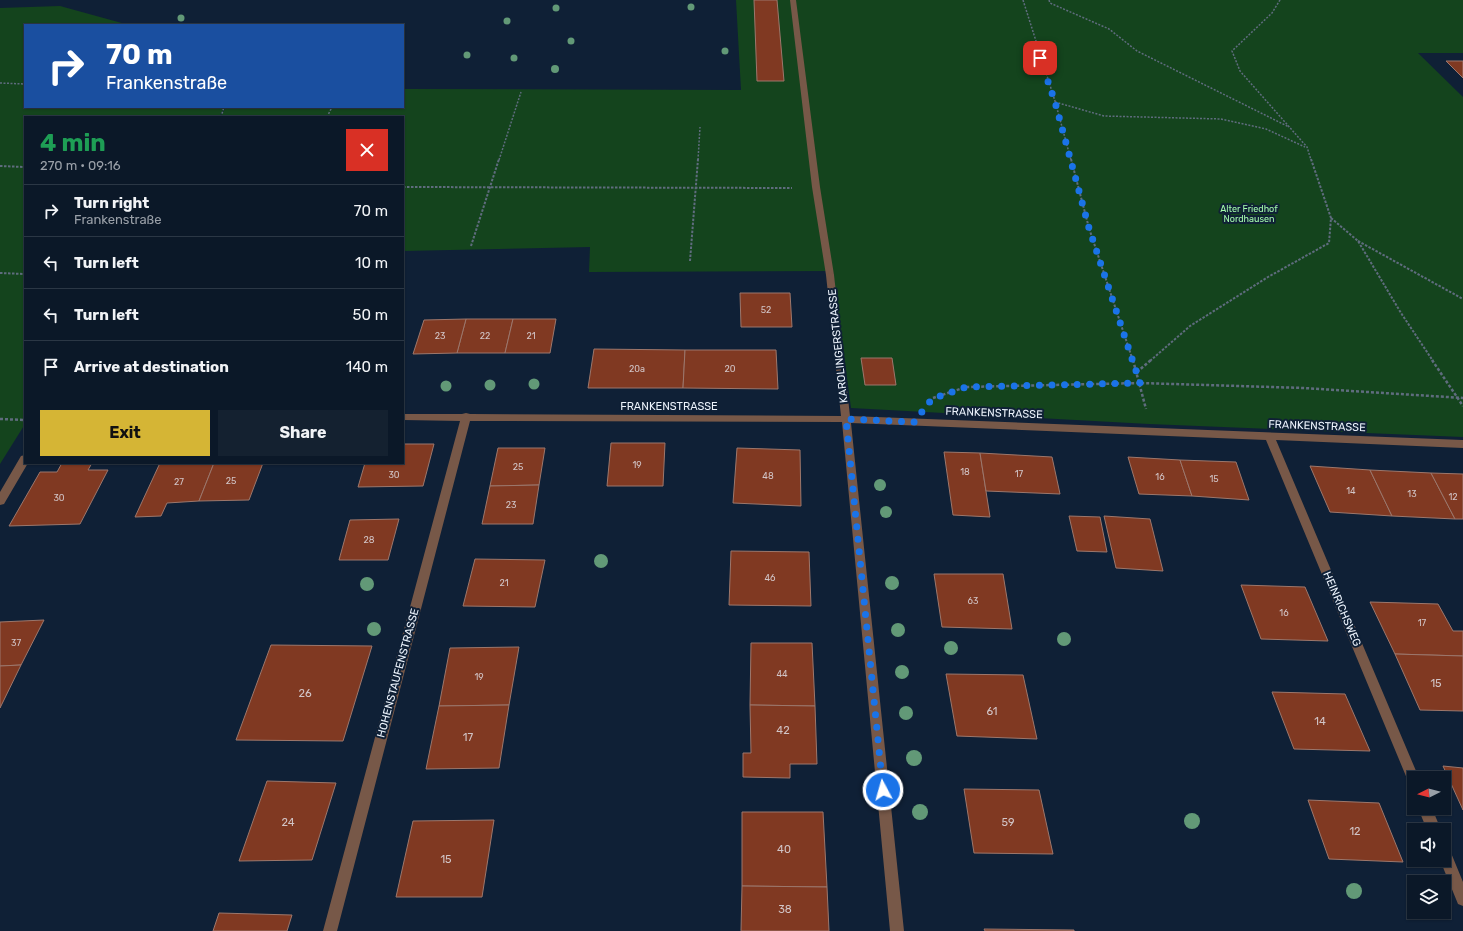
<!DOCTYPE html>
<html lang="en">
<head>
<meta charset="utf-8">
<style>
  body { margin:0; font-family:Rubik,sans-serif; background:#142130; color:#f1f3f6; height:100vh; display:flex; flex-direction:column; font-size:15px; white-space:nowrap }
  * { box-sizing:border-box; margin:0 }
  p { font-size:13px; color:#9aa0a8 }
  .icon { flex:none; width:22px; height:22px; fill:none; stroke:currentColor; stroke-width:2; stroke-linecap:round; stroke-linejoin:round }
  .map { position:relative; flex:1; overflow:hidden }
  .panel { position:absolute; left:24px; top:116px; width:380px; height:348px; display:flex; flex-direction:column; background:#0b1828; border-radius:0px; box-shadow:0 1px 3px #0004,0 0 0 1px #2b3745 }
  .panel>* { flex:none }
  .guide { position:absolute; left:24px; top:24px; width:380px; height:84px; border-radius:0px; box-shadow:0 1px 3px #0004,0 0 0 1px #2b3745; background:#1a4fa0; color:#fff; overflow:hidden }
  .needle { width:26px; rotate:264deg }
  .controls { position:absolute; left:1407px; top:771px; display:grid; gap:8px }
  .controls a { display:grid; place-items:center; width:44px; height:44px; border-radius:0px; background:#0b1828; box-shadow:0 1px 3px #0004,0 0 0 1px #2b3745; font-size:20px }
  .pin { position:absolute; display:grid; place-items:center; width:34px; height:34px; color:#fff; margin:-17px; border-radius:8px; box-shadow:0 2px 6px #0006 }
  .me { position:absolute; width:44px; margin:-22px; rotate:354deg; stroke-linejoin:round; filter:drop-shadow(0 0 3px #0008) }
  .turn { display:flex; align-items:center; gap:14px; height:84px; padding:0 16px; font-size:18px }
  .turn .icon { width:52px; height:52px; stroke-width:2.5 }
  .turn b { display:block; font-size:28px; line-height:34px }
  .round { display:grid; place-items:center; flex:none; width:42px; height:42px; border-radius:0px; background:#142130 }
  .summary { display:flex; align-items:center; justify-content:space-between; height:68px; padding:0 16px }
  h1 { font-size:24px; font-weight:700; line-height:30px; color:#1e9e55 }
  .action { display:flex; gap:8px; margin-top:auto; padding:8px 16px }
  .action a { flex:1; height:46px; border-radius:0px; background:#d5b535; color:#111; font-size:16px; font-weight:700; line-height:46px; text-align:center }
  .action a+a { background:#142130; color:#f1f3f6 }
  ul { padding:0; list-style:none }
  li { display:flex; align-items:center; gap:12px; height:52px; padding:0 16px; border-top:1px solid #2b3745 }
  li div { flex:1 }
  li b { display:block; font-size:15px }
  li em { font-style:normal }
  .map>svg:first-child { display:block }
</style>
</head>
<body>
<div class="map">
<svg width="1463" height="931" viewBox="0 0 1463 931">
  <rect width="100%" height="100%" fill="#0f2036"/>
  <g fill="#14441d">
    <path d="M736,0h727v53h-45l45,44v340l-314,-13 -298,-16 -18,-137 -244,1 1,-25 -187,4v-134h-183l6,-10h177v-18l338,1z"/>
    <path d="M60,6l69,19h-104v82h200l-6,10h-194v307l-25,40v-456z"/>
  </g>
  <g fill="#803922" stroke="#9c776c">
    <path d="M754,0h23l7,81h-27z"/>
    <path d="M1446,61h17v17z"/>
    <path d="M740,293h50l2,34h-51z"/>
    <path d="M466,319h47l-8,34h-48z"/>
    <path d="M466,319l-9,34 -44,1 11,-34z"/>
    <path d="M513,319h43l-6,34h-45z"/>
    <path d="M594,349l91,1 -2,38h-95z"/>
    <path d="M685,350h91l2,39 -95,-1z"/>
    <path d="M861,358h31l4,27h-31z"/>
    <path d="M611,443h54l-2,43h-56z"/>
    <path d="M403,444h31l-11,42 -65,1 7,-24h38z"/>
    <path d="M498,448h47l-6,37 -49,1z"/>
    <path d="M737,448l63,2 1,56 -68,-3z"/>
    <path d="M944,452l36,1 10,64 -37,-2z"/>
    <path d="M980,453l72,4 8,37 -74,-3z"/>
    <path d="M1128,457l52,3 12,36 -53,-2z"/>
    <path d="M1180,460l56,2 13,38 -57,-4z"/>
    <path d="M62,463h30l-4,7h20l-28,54 -71,2 31,-54h17z"/>
    <path d="M160,463h54l-15,38 -32,2 -6,13 -26,1z"/>
    <path d="M214,463h49l-14,37 -50,1z"/>
    <path d="M1310,466l60,4 22,46 -62,-4z"/>
    <path d="M1370,470l61,3 24,46 -63,-3z"/>
    <path d="M1431,473l32,1v45h-8z"/>
    <path d="M539,485l-6,39h-51l8,-38z"/>
    <path d="M1069,516l31,1 7,35 -30,-1z"/>
    <path d="M1104,516l46,3 13,52 -47,-3z"/>
    <path d="M399,519l-11,41h-49l11,-40z"/>
    <path d="M731,551l78,1 2,54 -82,-1z"/>
    <path d="M475,559l70,1 -10,47 -72,-1z"/>
    <path d="M934,574h69l9,55 -70,-2z"/>
    <path d="M1241,585l64,2 23,54 -67,-2z"/>
    <path d="M1370,602l68,2 15,27h10v25l-68,-2z"/>
    <path d="M44,620l-23,45 -21,1v-44z"/>
    <path d="M751,643h61l3,63 -65,-1z"/>
    <path d="M271,645l101,1 -29,95 -107,-1z"/>
    <path d="M519,647l-10,58 -70,1 11,-58z"/>
    <path d="M1395,654l68,2v55l-43,-1z"/>
    <path d="M21,665l-21,43v-42z"/>
    <path d="M946,674l77,1 14,64 -80,-3z"/>
    <path d="M1272,692l73,2 25,57 -76,-2z"/>
    <path d="M509,705l-10,63 -73,1 13,-63z"/>
    <path d="M750,705l65,1 2,58h-27v14l-47,-1v-24h8z"/>
    <path d="M1443,766l20,2v42z"/>
    <path d="M267,781l69,2 -24,77 -73,1z"/>
    <path d="M964,789l75,1 14,64 -79,-1z"/>
    <path d="M1308,800l71,3 24,59 -74,-3z"/>
    <path d="M742,812h81l4,75 -85,-1z"/>
    <path d="M494,820l-12,77h-86l17,-76z"/>
    <path d="M742,886l85,1 2,44h-88z"/>
    <path d="M219,913l73,2 -5,16h-74z"/>
    <path d="M984,929l90,1v1h-89z"/>
  </g>
  <g fill="none" stroke-linecap="round" stroke-linejoin="round">
    <g stroke="#5f6c7e" stroke-width="1.5" stroke-dasharray="2 1.5" stroke-linecap="butt">
      <path d="M1023,0l32,101 16,59"/>
      <path d="M1049,0l1,3 59,26 28,22 152,76"/>
      <path d="M1280,0l-8,13 -40,38 8,20 67,76 4,13"/>
      <path d="M0,83l25,1"/>
      <path d="M1055,102l49,14 117,3 45,10 39,18"/>
      <path d="M221,117l3,-10"/>
      <path d="M327,117l5,-10"/>
      <path d="M499,160l22,-68"/>
      <path d="M698,160l2,-33"/>
    </g>
    <g stroke="#5f6c7e" stroke-width="2" stroke-dasharray="2.5 1.5" stroke-linecap="butt">
      <path d="M1071,159l18,69 44,133"/>
      <path d="M0,166l25,1"/>
      <path d="M403,187l389,1"/>
      <path d="M1331,218l27,23 43,72 32,48"/>
      <path d="M1358,241l105,58"/>
      <path d="M471,246l28,-87"/>
      <path d="M690,261l8,-102"/>
      <path d="M0,273l25,1"/>
      <path d="M1150,361l40,-35 78,-49 61,-34 2,-25 -20,-59"/>
    </g>
    <g stroke="#5f6c7e" stroke-width="2.5" stroke-dasharray="3 2" stroke-linecap="butt">
      <path d="M1133,360l13,49"/>
      <path d="M1432,360l31,46"/>
      <path d="M1137,372l14,-12"/>
      <path d="M933,398l33,-11 174,-4 164,5 159,10"/>
      <path d="M0,419l25,1"/>
    </g>
    <path fill="#775848" fill-rule="evenodd" d="M790,0h6l24,187 14,88 -4,3 -4,-3 -14,-88z"/>
    <g fill="#775848" fill-rule="evenodd">
      <path d="M830,272l4,3 16,141 613,24v8l-187,-8 143,338h-5v9l-5,-2 -1,-4 -142,-341 -415,-17 53,508h-14l-48,-509 -372,-1 -133,510h-14l137,-510 -57,-1v-6h59l4,-1 4,1 371,2 -15,-141z"/>
      <path d="M25,455v8h3l-24,41 -4,1v-13l21,-36z"/>
      <path d="M1418,808h14l9,22h-14z"/>
      <path d="M1444,846l5,2 14,34v24l-5,-2 -18,-44h4z"/>
    </g>
  </g>
  <g fill="#629977">
    <circle cx="691" cy="7" r="3.5"/>
    <circle cx="556" cy="8" r="3.5"/>
    <circle cx="181" cy="18" r="3.5"/>
    <circle cx="507" cy="21" r="3.5"/>
    <circle cx="571" cy="41" r="3.5"/>
    <circle cx="725" cy="51" r="3.5"/>
    <circle cx="467" cy="55" r="3.5"/>
    <circle cx="514" cy="58" r="3.5"/>
    <circle cx="555" cy="69" r="4"/>
    <circle cx="534" cy="384" r="5.5"/>
    <circle cx="490" cy="385" r="5.5"/>
    <circle cx="446" cy="386" r="5.5"/>
    <circle cx="880" cy="485" r="6"/>
    <circle cx="886" cy="512" r="6"/>
    <circle cx="601" cy="561" r="7"/>
    <circle cx="892" cy="583" r="7"/>
    <circle cx="367" cy="584" r="7"/>
    <circle cx="374" cy="629" r="7"/>
    <circle cx="898" cy="630" r="7"/>
    <circle cx="1064" cy="639" r="7"/>
    <circle cx="951" cy="648" r="7"/>
    <circle cx="902" cy="672" r="7"/>
    <circle cx="906" cy="713" r="7"/>
    <circle cx="914" cy="758" r="8"/>
    <circle cx="920" cy="812" r="8"/>
    <circle cx="1192" cy="821" r="8"/>
    <circle cx="1354" cy="891" r="8"/>
  </g>
  <g fill="none" stroke-linecap="round" stroke-linejoin="round">
    <path stroke="#1a73e8" stroke-width="7" stroke-dasharray="0 12.6" d="M883,790l-37,-371 68,3 18,-23 34,-12 174,-4 -51,-155 -34,-126 -15,-44"/>
  </g>
  <g text-anchor="middle" dominant-baseline="central" stroke-width="4" stroke-linejoin="round" paint-order="stroke">
    <g font-size="9" fill="#a5fcad" stroke="#0f2036">
      <text x="1249" y="209">Alter Friedhof<tspan x="1249" dy="10">Nordhausen</tspan></text>
    </g>
    <g font-size="9" fill="#d1c4c6">
      <text x="766" y="310">52</text>
      <text x="440" y="336">23</text>
      <text x="485" y="336">22</text>
      <text x="531" y="336">21</text>
      <text x="637" y="369">20a</text>
      <text x="730" y="369">20</text>
      <text x="637" y="465">19</text>
      <text x="518" y="467">25</text>
      <text x="965" y="472">18</text>
      <text x="1019" y="474">17</text>
      <text x="394" y="475">30</text>
      <text x="768" y="476">48</text>
      <text x="1160" y="477">16</text>
      <text x="1214" y="479">15</text>
      <text x="231" y="481">25</text>
      <text x="179" y="482">27</text>
      <text x="1351" y="491">14</text>
      <text x="1412" y="494">13</text>
      <text x="1453" y="497">12</text>
      <text x="59" y="498">30</text>
      <text x="511" y="505">23</text>
      <text x="369" y="540">28</text>
      <text x="770" y="578">46</text>
      <text x="504" y="583">21</text>
      <text x="973" y="601">63</text>
      <text x="1284" y="613">16</text>
      <text x="1422" y="623">17</text>
      <text x="16" y="643">37</text>
      <text x="782" y="674">44</text>
      <text x="479" y="677">19</text>
    </g>
    <g font-size="11" fill="#ecf3fc" stroke="#0f2036">
      <text transform="translate(838 346) rotate(-96)">KAROLINGERSTRASSE</text>
      <text x="669" y="406">FRANKENSTRASSE</text>
      <text transform="translate(994 413) rotate(2)">FRANKENSTRASSE</text>
      <text transform="translate(1317 426) rotate(2)">FRANKENSTRASSE</text>
      <text transform="translate(1342 609) rotate(67)">HEINRICHSWEG</text>
      <text transform="translate(398 673) rotate(-75)">HOHENSTAUFENSTRASSE</text>
    </g>
    <g font-size="11" fill="#d1c4c6">
      <text x="1436" y="683">15</text>
      <text x="305" y="693">26</text>
      <text x="992" y="711">61</text>
      <text x="1320" y="721">14</text>
      <text x="783" y="730">42</text>
      <text x="468" y="737">17</text>
      <text x="288" y="822">24</text>
      <text x="1008" y="822">59</text>
      <text x="1355" y="831">12</text>
      <text x="784" y="849">40</text>
      <text x="446" y="859">15</text>
      <text x="785" y="909">38</text>
    </g>
  </g>
</svg>
<div class="controls">
<a><svg class="needle" viewBox="-14 -14 28 28"><path d="M0-13l5 13h-10z" fill="#e53935"/><path d="M0 13l5-13h-10z" fill="#9aa0a8"/></svg></a>
<a><svg class="icon" aria-label="sound" viewBox="0 0 24 24"><path d="M4 9h4l5-4v14l-5-4H4zM17 9q2 3 0 6"/></svg></a>
<a><svg class="icon" aria-label="layers" viewBox="0 0 24 24"><path d="M12 4l9 5-9 5-9-5zM3 14l9 5 9-5"/></svg></a>
</div>
<div class="pin" style="left:1040px;top:58px;background:#d93025"><svg class="icon" aria-label="arrive" viewBox="0 0 24 24"><path d="M6 21V4h12l-3 4 3 4H6"/></svg></div>
<svg class="me" style="left:883px;top:790px" viewBox="-20 -20 40 40"><circle r="17" fill="#1a73e8" stroke="#fff" stroke-width="3"/><path d="M0-11L8 9 0 5-8 9z" fill="#fff"/></svg>
<div class="guide">
<div class="turn"><svg class="icon" aria-label="right" viewBox="0 0 24 24"><path d="M7 20v-9h11M14 6l5 5-5 5"/></svg><div><b>70 m</b>Frankenstraße</div></div>
</div>
<section class="panel">
<div class="summary"><div><h1>4 min</h1><p>270 m · 09:16</p></div><a class="round" style="background:#d93025;color:#fff"><svg class="icon" aria-label="close" viewBox="0 0 24 24"><path d="M6 6l12 12M18 6L6 18"/></svg></a></div>
<ul>
<li><svg class="icon" aria-label="right" viewBox="0 0 24 24"><path d="M7 20v-9h11M14 6l5 5-5 5"/></svg><div><b>Turn right</b><p>Frankenstraße</p></div><em>70 m</em></li>
<li><svg class="icon" aria-label="left" viewBox="0 0 24 24"><path d="M17 20v-9H6M10 6l-5 5 5 5"/></svg><div><b>Turn left</b></div><em>10 m</em></li>
<li><svg class="icon" aria-label="left" viewBox="0 0 24 24"><path d="M17 20v-9H6M10 6l-5 5 5 5"/></svg><div><b>Turn left</b></div><em>50 m</em></li>
<li><svg class="icon" aria-label="arrive" viewBox="0 0 24 24"><path d="M6 21V4h12l-3 4 3 4H6"/></svg><div><b>Arrive at destination</b></div><em>140 m</em></li>
</ul>
<div class="action"><a>Exit</a><a>Share</a></div>
</section>
</div>
</body>
</html>
